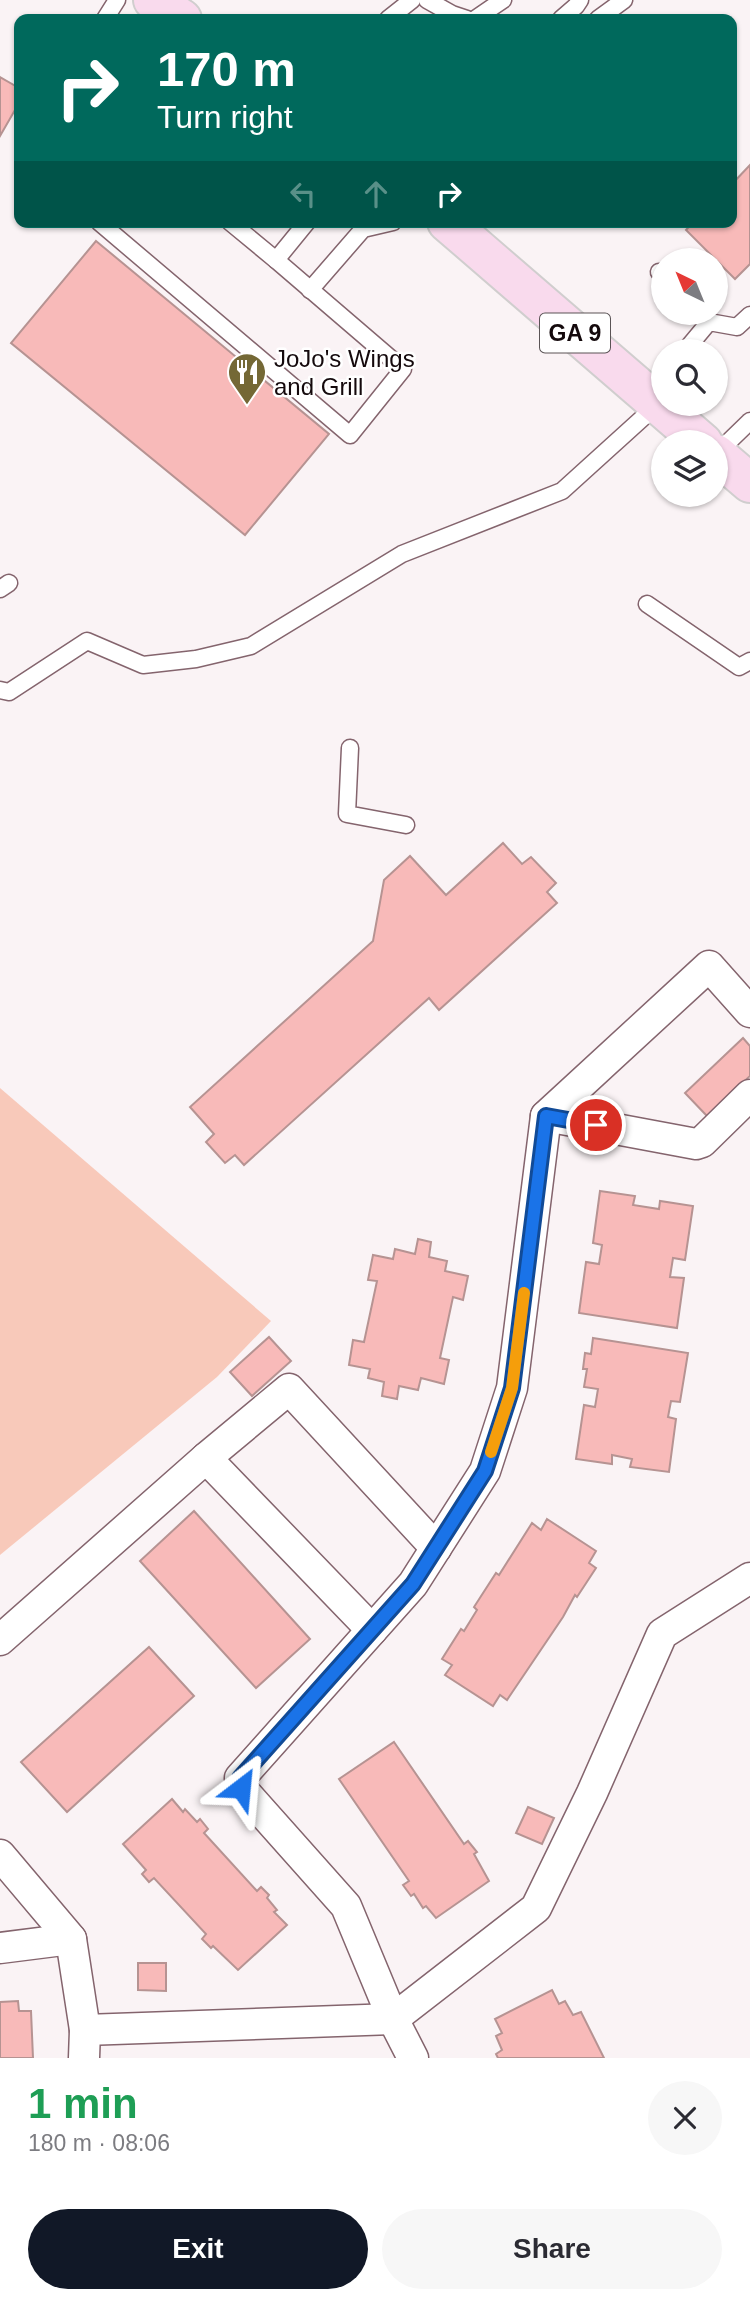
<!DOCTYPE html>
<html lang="en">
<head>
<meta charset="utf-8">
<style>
  body { margin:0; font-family:Helvetica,sans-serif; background:#f7f7f7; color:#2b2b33; height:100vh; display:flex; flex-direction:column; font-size:26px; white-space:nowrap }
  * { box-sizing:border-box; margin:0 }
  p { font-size:23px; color:#7c7c81 }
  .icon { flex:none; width:38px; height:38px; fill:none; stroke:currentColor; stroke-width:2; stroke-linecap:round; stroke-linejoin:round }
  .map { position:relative; height:2058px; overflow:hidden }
  .sheet { display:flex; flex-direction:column; background:#fff; flex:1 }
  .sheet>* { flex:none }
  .top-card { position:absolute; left:14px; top:14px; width:723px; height:214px; border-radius:14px; box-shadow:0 2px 5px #0004; background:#00695c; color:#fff; overflow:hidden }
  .needle { width:46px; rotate:317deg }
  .buttons { position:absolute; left:651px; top:248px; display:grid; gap:14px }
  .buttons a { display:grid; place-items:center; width:77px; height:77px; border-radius:50%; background:#fff; box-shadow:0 2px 5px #0004; font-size:35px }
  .pin { position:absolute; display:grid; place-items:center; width:60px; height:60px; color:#fff; margin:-30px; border:4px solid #fff; border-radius:50%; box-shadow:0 2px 7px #0007 }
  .me { position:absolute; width:77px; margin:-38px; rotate:29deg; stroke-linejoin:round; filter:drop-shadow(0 0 5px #0008) }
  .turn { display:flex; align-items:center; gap:24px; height:147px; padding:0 28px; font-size:32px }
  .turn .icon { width:91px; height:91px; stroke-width:2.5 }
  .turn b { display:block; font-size:49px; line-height:60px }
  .lanes { display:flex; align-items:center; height:66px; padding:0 28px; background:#0003; justify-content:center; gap:35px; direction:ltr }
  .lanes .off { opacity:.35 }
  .round { display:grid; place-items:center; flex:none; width:74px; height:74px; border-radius:37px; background:#f7f7f7 }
  .overview { display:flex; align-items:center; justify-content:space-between; height:119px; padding:0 28px }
  h1 { font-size:42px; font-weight:800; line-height:52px; color:#1e9e55 }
  .action { display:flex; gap:14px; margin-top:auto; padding:14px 28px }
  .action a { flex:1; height:80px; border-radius:42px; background:#111827; color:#fff; font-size:28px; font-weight:800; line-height:80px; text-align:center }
  .action a+a { background:#f7f7f7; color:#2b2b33 }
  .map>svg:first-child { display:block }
</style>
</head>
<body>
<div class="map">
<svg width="750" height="2058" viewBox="0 0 750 2058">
  <rect width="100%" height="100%" fill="#faf3f5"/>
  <path fill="#f8c9ba" d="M0,1088l271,233 -54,56 -217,178z"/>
  <g fill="#f8bab9" stroke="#b69392" stroke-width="2">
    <path d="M0,77l19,11v15l-19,33z"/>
    <path d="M750,165v99l-15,15 -49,-49 7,-8h39v-38z"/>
    <path d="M96,241l233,193 -84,101 -234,-192z"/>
    <path d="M503,843l19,21 9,-7 25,26 -9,9 10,11 -118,107 -10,-12 -185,167 -9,-10 -10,8 -19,-21 8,-8 -24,-27 183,-166 11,-61 26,-24 36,39z"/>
    <path d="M743,1038l7,8v30l-43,40 -22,-23z"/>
    <path d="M600,1191l35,5 -2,9 26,4 1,-8 33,5 -8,54 -12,-2 -3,19 14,1 -7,50 -98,-15 7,-51 13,2 3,-19 -9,-2z"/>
    <path d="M418,1239l13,3 -2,15 18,4 -2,10 23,5 -5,24 -10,-3 -13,61 9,2 -5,24 -23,-6 -3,12 -19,-4 -2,13 -15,-3 2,-14 -16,-4 2,-9 -21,-4 4,-25 11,2 13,-61 -9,-1 5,-25 20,4 2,-10 20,5z"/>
    <path d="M269,1337l22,24 -39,35 -22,-24z"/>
    <path d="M593,1338l95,15 -8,49 -9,-1 -3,16 8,2 -7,53 -39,-5 2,-8 -20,-4v9l-36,-5 8,-54 11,2 3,-18 -14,-2 3,-18h-4l2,-16 6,1z"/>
    <path d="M194,1511l116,128 -54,49 -116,-127z"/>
    <path d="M547,1519l49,32 -7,12 7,5 -19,29 -2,-2 -12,22 -56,83 -7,-5 -7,11 -48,-31 7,-10 -10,-6 19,-30 3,2 13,-21 -3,-3 22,-34 3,2 33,-52 9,7z"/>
    <path d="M149,1647l45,49 -127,116 -46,-50z"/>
    <path d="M394,1742l70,102 4,-3 9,11 -3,2 15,27 -53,37 -10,-12 -3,2 -9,-14 -3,2 -8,-11 6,-4 -70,-102z"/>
    <path d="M172,1799l11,13 2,-3 12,13 3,-3 8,10 -4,4 53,58 4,-4 8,8 -2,3 10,12 -3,2 13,13 -49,45 -25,-24 -2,2 -9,-9 4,-5 -52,-56 -5,4 -7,-8 4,-4 -23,-26z"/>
    <path d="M528,1807l26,11 -12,26 -26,-11z"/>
    <path d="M138,1963h28v28l-28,-1z"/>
    <path d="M552,1990l7,14 6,-3 8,14 8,-3 23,46h-106l-2,-4 6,-4 -6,-14 6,-3 -7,-14z"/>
    <path d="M18,2001l1,10h12l2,47h-33v-56z"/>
  </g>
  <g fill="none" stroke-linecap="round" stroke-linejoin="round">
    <defs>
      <g id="lane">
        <path d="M427,0l25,14 15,5"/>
        <path d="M105,19l12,-19"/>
        <path d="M388,19l24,-19"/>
        <path d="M475,19l28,-19"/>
        <path d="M561,19l15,-13 4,-6"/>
        <path d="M598,19l26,-19"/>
        <path d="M99,222l251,213 53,-66 -127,-109"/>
        <path d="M230,222l46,38 31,-38"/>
        <path d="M659,272l4,5"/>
        <path d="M310,290l53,-61 30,-7"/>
        <path d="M684,352l25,-30 28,5 13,-12"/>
        <path d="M716,454l34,-33"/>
        <path d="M0,589l9,-6"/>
        <path d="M647,604l92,63 11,-6"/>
        <path d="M0,690l9,2 78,-51 56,24 53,-6 55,-13 151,-92 160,-63 96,-87"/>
        <path d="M350,748l-3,66 59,11"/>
      </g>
      <g id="street">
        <path d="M546,1116l150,28 6,-2 48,-47"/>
        <path d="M206,1458l166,172"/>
        <path d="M0,1640l206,-182 83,-69 147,159"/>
        <path d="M0,1855l71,84 14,91 -1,28"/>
        <path d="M0,1948l71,-9"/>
        <path d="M85,2030l308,-11 143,-111 56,-115 70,-159 88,-56"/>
        <path d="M413,2058l-20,-39 -47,-113 -105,-118 -1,-10 173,-194 72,-113 27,-83 34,-272 163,-150 41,46"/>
      </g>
      <g id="primary">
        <path d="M153,0l29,19"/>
        <path d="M447,222l256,221"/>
        <path d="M716,454l34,29"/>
      </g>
    </defs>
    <use href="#lane" stroke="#84646d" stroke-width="19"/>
    <use href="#street" stroke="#84646d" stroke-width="33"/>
    <use href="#primary" stroke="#d0cece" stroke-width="42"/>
    <use href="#lane" stroke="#fff" stroke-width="16"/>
    <use href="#street" stroke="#fff" stroke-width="30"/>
    <use href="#primary" stroke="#f9daed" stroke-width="38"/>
  </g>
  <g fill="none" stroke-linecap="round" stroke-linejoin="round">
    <defs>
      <path id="route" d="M241,1788l-1,-10 173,-194 72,-113 27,-83 34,-272 50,9"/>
    </defs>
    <use href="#route" stroke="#114b97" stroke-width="18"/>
    <use href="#route" stroke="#1a73e8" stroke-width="12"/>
    <path stroke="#f59e0b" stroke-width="12" d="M491,1452l21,-64 12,-95"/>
  </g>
  <defs>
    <symbol id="restaurant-pin" viewBox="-11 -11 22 30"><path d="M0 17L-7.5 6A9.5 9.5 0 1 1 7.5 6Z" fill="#746835" stroke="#fff"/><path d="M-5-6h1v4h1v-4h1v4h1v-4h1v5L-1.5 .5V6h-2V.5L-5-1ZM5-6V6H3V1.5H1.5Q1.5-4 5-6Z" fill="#fff"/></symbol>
  </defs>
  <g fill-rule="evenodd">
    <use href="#restaurant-pin" x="225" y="350" width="44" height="60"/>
  </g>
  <g text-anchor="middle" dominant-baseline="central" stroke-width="5" stroke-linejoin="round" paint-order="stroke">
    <rect fill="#fff" stroke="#5a5355" stroke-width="2" x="540" y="313.5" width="70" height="39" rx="5"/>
    <g font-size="23" font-weight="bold" fill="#14090c">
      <text x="575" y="333">GA 9</text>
    </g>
    <g font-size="24" fill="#14090c" stroke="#fff" text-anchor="start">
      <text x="274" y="358">JoJo's Wings<tspan x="274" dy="28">and Grill</tspan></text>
    </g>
  </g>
</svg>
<div class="buttons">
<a><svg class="needle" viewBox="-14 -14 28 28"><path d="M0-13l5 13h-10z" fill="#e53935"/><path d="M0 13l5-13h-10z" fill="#7c7c81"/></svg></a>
<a><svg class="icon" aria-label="search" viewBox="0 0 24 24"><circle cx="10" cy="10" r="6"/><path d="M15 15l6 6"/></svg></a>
<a><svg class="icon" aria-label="layers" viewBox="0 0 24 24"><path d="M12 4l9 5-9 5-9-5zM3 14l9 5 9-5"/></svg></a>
</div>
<div class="pin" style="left:596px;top:1125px;background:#d93025"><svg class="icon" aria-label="arrive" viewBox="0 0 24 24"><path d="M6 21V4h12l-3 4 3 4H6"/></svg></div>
<svg class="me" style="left:241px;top:1788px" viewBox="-20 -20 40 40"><path d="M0-17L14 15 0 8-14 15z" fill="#1a73e8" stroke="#fff" stroke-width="4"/></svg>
<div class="top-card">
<div class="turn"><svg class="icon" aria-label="right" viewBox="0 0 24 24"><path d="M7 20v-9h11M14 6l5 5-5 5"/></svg><div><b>170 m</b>Turn right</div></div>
<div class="lanes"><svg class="icon off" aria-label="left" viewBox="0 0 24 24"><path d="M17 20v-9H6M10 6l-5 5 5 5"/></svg><svg class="icon off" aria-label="ahead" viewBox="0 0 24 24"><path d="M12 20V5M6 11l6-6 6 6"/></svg><svg class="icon" aria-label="right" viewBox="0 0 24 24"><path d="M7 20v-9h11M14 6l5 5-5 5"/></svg></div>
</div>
</div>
<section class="sheet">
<div class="overview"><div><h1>1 min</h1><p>180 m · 08:06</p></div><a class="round"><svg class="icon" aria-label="close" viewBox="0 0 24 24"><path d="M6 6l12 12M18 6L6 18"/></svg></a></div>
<div class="action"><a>Exit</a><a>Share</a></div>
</section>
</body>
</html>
